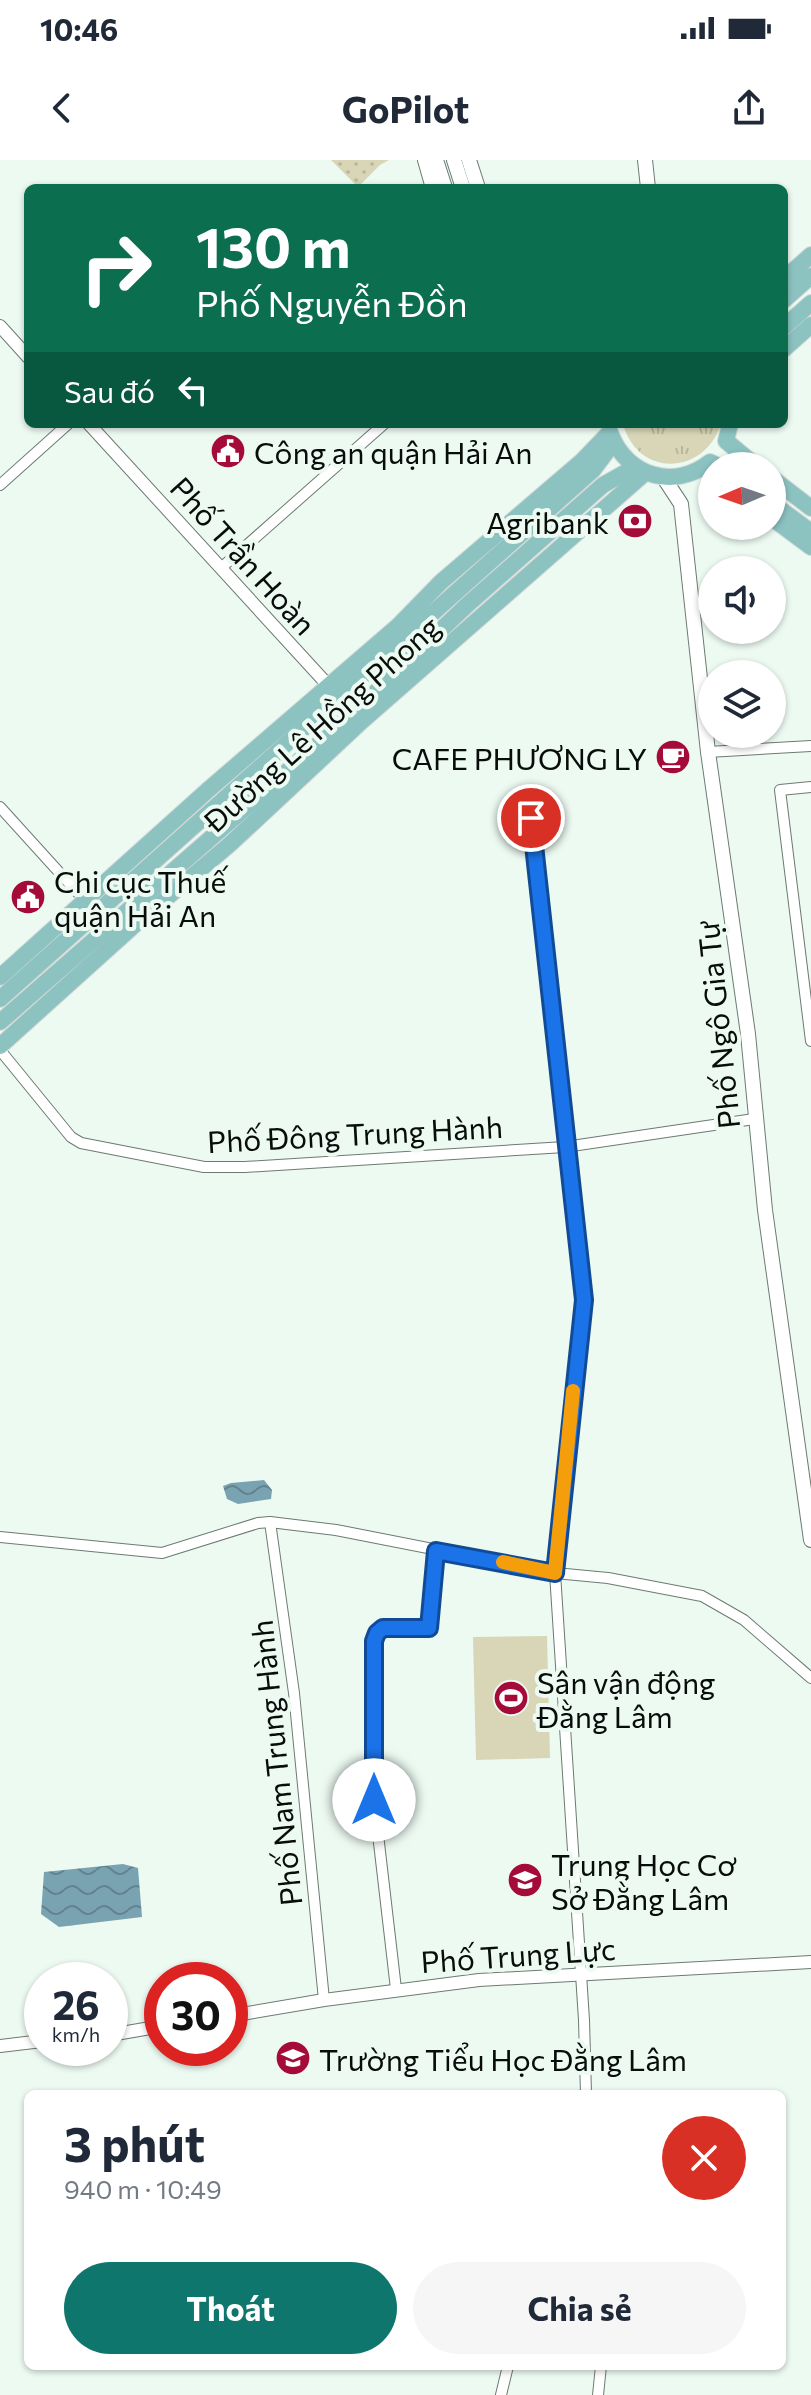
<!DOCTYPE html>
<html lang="vi">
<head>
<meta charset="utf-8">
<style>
  body { margin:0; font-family:Commissioner,sans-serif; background:#f6f6f7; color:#1f2937; height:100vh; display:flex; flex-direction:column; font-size:30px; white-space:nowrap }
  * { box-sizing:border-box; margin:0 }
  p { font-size:26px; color:#747a83 }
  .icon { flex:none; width:44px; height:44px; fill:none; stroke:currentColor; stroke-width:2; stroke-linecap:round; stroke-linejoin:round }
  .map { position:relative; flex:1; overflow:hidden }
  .drawer { position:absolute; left:24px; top:1930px; width:762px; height:280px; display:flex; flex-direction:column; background:#fff; border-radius:12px; box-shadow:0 2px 6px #0004 }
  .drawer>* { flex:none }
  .top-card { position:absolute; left:24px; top:24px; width:764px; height:244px; border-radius:12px; box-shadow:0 2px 6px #0004; background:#0b6e4f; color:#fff; overflow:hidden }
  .needle { width:52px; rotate:268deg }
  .controls { position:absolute; left:698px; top:292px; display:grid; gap:16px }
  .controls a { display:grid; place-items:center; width:88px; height:88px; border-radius:50%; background:#fff; box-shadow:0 2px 6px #0004; font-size:40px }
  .speed { position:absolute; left:24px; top:1802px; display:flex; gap:16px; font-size:40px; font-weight:700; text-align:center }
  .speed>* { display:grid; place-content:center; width:104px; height:104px; border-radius:50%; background:#fff; box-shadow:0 2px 6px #0004; line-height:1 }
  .speed small { font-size:20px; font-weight:400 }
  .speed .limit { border:12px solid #d22; background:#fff; color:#111 }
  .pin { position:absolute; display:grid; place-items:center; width:68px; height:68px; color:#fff; margin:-34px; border:4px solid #fff; border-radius:50%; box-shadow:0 2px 8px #0007 }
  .me { position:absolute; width:88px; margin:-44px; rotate:0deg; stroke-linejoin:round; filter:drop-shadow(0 0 6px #0008) }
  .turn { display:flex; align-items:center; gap:28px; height:168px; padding:0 40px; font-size:36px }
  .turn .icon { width:104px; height:104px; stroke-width:2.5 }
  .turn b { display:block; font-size:56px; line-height:68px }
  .then { display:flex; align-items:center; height:76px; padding:0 40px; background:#0003; gap:16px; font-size:30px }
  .round { display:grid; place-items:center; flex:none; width:84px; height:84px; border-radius:42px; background:#f6f6f7 }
  .summary { display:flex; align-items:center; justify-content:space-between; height:136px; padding:0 40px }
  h1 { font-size:48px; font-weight:700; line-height:60px }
  .action { display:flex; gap:16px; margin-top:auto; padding:16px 40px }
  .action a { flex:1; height:92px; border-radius:48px; background:#0f766e; color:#fff; font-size:32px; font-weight:700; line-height:92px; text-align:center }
  .action a+a { background:#f6f6f7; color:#1f2937 }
  .status { display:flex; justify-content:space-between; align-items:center; height:56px; padding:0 40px; background:#fff; direction:ltr }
  .status svg { height:22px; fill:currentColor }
  header { display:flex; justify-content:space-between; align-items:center; height:104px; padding:0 40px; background:#fff; font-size:36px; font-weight:700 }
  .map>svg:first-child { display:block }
</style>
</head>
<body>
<div class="status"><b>10:46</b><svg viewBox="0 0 49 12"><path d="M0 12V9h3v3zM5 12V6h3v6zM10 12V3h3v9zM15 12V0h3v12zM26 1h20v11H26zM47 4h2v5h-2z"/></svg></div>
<header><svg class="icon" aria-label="back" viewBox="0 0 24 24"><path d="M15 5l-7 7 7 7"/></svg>GoPilot<svg class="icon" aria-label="share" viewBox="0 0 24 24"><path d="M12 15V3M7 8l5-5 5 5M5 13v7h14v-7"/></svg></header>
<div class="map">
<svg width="811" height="2235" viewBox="0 0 811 2235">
  <defs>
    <pattern id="grass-tufts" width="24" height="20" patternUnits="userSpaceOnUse" patternTransform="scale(2)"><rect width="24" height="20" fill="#d8d6b6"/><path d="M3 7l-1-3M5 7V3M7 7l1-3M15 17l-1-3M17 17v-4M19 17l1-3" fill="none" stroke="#b8b69b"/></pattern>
    <pattern id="park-dots" width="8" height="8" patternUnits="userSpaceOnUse" patternTransform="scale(2)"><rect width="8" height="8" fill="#d8d6b6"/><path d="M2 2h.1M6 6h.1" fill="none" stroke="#b8b69b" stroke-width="1.8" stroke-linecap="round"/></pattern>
    <pattern id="water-waves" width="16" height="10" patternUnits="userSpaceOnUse" patternTransform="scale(2)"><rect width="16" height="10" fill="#7aa3b2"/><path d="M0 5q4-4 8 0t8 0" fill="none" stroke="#62838f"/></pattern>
  </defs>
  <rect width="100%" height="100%" fill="#ecfaf2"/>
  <path fill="url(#grass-tufts)" d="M623,264h98c-17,52 -83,54 -98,0z"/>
  <path fill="url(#park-dots)" d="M331,0h58l-9,5 -22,22z"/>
  <path fill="#d8d6b6" d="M547,1476l3,122 -74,2 -3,-123z"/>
  <g fill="url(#water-waves)">
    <path d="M264,1320l8,10 -1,9 -33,5 -11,-5 -4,-13 8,-3z"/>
    <path d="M123,1704l15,4 4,49 -83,10 -18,-13 3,-42z"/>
  </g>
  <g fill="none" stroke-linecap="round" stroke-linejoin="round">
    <defs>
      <g id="minor">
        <path d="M0,325l68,-61"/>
        <path d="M221,408l163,-144"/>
        <path d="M708,592l103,-6"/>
        <path d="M811,627l-31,3 31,251"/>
        <path d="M528,632l56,508 -29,273 29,447 2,74"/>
        <path d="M0,647l77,85 13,6"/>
        <path d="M0,890l71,87 10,6 123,24h41l320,-20 189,-28"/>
        <path d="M270,1362l24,171 30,307"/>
        <path d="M0,1377l162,16 96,-30 12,-1 66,8 219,43 53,5 94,18 42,24 67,58"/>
        <path d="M396,1829l-22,-189v-159l3,-8 6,-5h46l7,-77"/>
        <path d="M501,2235l7,-29"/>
        <path d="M598,2235l3,-29"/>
      </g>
      <g id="tertiary">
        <path d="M0,166l28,31"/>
        <path d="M89,264l270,295"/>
        <path d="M230,1856l94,-16 155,-20 332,-18"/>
        <path d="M110,1875l52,-9"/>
        <path d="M0,1886l42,-5"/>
      </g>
      <g id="secondary">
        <path d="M425,0l8,28"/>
        <path d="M436,0l9,28"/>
        <path d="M454,0l9,28"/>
        <path d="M469,0l9,28"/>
        <path d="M645,0l3,28"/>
        <path d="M664,318l17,26 27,248 40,282 17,176 46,330"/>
      </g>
      <g id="primary">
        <path d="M784,119l27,-24"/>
        <path d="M784,140l27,-24"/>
        <path d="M784,167l27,-24"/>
        <path d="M784,189l27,-24"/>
        <path d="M730,264l-4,17 30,25"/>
        <path d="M611,275c17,42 64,55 99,27l8,4"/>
        <path d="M772,318l39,30"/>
        <path d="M772,343l39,29"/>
        <path d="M772,358l39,29"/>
        <path d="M0,817l208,-187 190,-164 43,-44 141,-121 28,-29"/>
        <path d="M0,839l593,-529 21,-28"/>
        <path d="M0,862l354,-309 113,-108 136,-120 32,-18"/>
        <path d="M0,886l131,-118 98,-83 133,-124 283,-248"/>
      </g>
    </defs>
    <use href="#minor" stroke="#6d7a73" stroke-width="12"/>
    <use href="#tertiary" stroke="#6d7a73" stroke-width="14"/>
    <use href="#secondary" stroke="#6d7a73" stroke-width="16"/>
    <use href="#primary" stroke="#d7d8d8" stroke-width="18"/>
    <use href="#minor" stroke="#fff" stroke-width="10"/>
    <use href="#tertiary" stroke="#fff" stroke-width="12"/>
    <use href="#secondary" stroke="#fff" stroke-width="14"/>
    <use href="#primary" stroke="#8cc3c1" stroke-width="16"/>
  </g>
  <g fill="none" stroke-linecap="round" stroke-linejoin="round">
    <defs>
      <path id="route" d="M374,1640v-159l3,-8 6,-5h46l7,-77 119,22 29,-273 -53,-482"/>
    </defs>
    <use href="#route" stroke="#114b97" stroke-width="20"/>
    <use href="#route" stroke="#1a73e8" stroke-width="14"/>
    <path stroke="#f59e0b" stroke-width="14" d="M503,1402l52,11 18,-182"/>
  </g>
  <defs>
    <symbol id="civic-disc" viewBox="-11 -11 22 22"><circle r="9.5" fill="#a50b38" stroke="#ecfaf2"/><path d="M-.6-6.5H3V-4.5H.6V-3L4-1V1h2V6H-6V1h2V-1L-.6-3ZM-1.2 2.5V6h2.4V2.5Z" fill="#fff"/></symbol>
    <symbol id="bank-disc" viewBox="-11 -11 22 22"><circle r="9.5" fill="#a50b38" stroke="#ecfaf2"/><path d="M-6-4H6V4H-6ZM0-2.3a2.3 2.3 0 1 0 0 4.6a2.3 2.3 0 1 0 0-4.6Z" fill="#fff"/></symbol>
    <symbol id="cafe-disc" viewBox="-11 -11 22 22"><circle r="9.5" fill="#a50b38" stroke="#ecfaf2"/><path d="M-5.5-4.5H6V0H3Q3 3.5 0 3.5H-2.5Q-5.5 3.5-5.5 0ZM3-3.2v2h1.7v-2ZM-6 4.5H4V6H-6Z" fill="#fff"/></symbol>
    <symbol id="stadium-disc" viewBox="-11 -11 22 22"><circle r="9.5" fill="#a50b38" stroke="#ecfaf2"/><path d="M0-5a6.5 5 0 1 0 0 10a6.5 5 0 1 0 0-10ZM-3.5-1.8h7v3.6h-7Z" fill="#fff"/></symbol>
    <symbol id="school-disc" viewBox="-11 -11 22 22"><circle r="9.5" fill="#a50b38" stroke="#ecfaf2"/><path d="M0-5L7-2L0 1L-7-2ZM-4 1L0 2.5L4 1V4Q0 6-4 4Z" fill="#fff"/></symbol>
  </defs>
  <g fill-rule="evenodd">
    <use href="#civic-disc" x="208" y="271" width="40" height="40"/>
    <use href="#bank-disc" x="615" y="341" width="40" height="40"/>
    <use href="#cafe-disc" x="653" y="577" width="40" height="40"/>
    <use href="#civic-disc" x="8" y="717" width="40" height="40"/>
    <use href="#stadium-disc" x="491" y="1518" width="40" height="40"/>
    <use href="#school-disc" x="505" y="1700" width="40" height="40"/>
    <use href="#school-disc" x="273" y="1878" width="40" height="40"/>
  </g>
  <g text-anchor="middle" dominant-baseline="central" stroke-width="8" stroke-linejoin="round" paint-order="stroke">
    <g font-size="30" fill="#080c0a" stroke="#ecfaf2" text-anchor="start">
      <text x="254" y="291">Công an quận Hải An</text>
      <text x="609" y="361" text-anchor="end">Agribank</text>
      <text x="647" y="597" text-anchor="end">CAFE PHƯƠNG LY</text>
      <text x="54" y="720">Chi cục Thuế<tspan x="54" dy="34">quận Hải An</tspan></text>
      <text x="537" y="1521">Sân vận động<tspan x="537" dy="34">Đằng Lâm</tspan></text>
      <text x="551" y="1703">Trung Học Cơ<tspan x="551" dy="34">Sở Đằng Lâm</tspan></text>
      <text x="319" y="1898">Trường Tiểu Học Đằng Lâm</text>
    </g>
    <g font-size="30" fill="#080c0a" stroke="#ecfaf2">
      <text transform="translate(244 395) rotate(48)">Phố Trần Hoàn</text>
      <text transform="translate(321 563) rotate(-42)">Đường Lê Hồng Phong</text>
      <text transform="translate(717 865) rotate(-96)">Phố Ngô Gia Tự</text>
      <text transform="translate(355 973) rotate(-3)">Phố Đông Trung Hành</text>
      <text transform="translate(275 1603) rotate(-96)">Phố Nam Trung Hành</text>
      <text transform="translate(518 1794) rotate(-4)">Phố Trung Lực</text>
    </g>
  </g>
</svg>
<div class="controls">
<a><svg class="needle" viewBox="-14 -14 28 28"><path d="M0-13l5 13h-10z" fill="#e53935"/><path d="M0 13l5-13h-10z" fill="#747a83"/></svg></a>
<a><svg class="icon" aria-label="sound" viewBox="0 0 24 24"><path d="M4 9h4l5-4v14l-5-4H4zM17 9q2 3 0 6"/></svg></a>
<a><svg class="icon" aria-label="layers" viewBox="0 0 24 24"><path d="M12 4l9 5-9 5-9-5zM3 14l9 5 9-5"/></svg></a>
</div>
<div class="speed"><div>26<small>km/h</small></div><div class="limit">30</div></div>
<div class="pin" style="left:531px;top:658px;background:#d93025"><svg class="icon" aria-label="arrive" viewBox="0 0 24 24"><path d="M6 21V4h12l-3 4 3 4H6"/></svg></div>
<svg class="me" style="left:374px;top:1640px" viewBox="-20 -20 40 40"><circle r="19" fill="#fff"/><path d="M0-13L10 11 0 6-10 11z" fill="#1a73e8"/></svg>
<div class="top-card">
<div class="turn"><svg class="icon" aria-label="right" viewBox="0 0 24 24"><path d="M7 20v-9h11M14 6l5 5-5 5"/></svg><div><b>130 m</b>Phố Nguyễn Đồn</div></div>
<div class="then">Sau đó<svg class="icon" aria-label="left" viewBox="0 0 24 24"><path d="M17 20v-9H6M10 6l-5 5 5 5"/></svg></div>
</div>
<section class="drawer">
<div class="summary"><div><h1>3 phút</h1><p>940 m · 10:49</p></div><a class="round" style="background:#d93025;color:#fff"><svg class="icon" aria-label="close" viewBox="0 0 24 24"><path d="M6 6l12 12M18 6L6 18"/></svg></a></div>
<div class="action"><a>Thoát</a><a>Chia sẻ</a></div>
</section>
</div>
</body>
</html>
